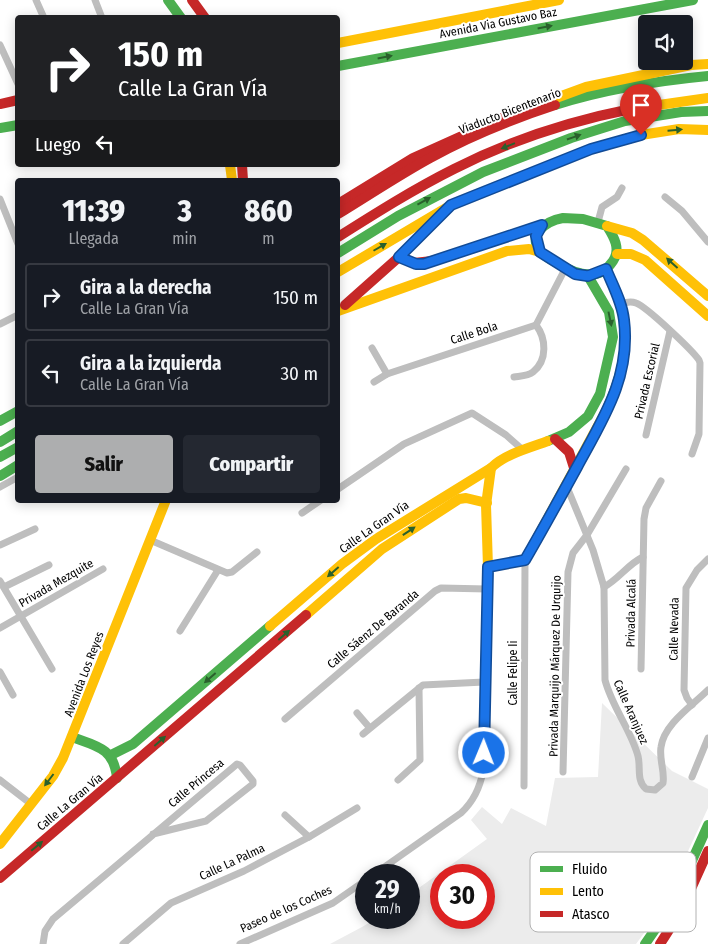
<!DOCTYPE html>
<html lang="es">
<head>
<meta charset="utf-8">
<style>
  body { margin:0; font-family:"Fira Sans Condensed",sans-serif; background:#242831; color:#f1f3f6; height:100vh; display:flex; flex-direction:column; font-size:19px; white-space:nowrap }
  * { box-sizing:border-box; margin:0 }
  p { font-size:16px; color:#9ea1a6 }
  .icon { flex:none; width:28px; height:28px; fill:none; stroke:currentColor; stroke-width:2; stroke-linecap:round; stroke-linejoin:round }
  .map { position:relative; flex:1; overflow:hidden }
  .panel { position:absolute; left:15px; top:178px; width:325px; height:325px; display:flex; flex-direction:column; background:#171b24; border-radius:5px; box-shadow:0 2px 12px #0003 }
  .panel>* { flex:none }
  .banner { position:absolute; left:15px; top:15px; width:325px; height:152px; border-radius:5px; box-shadow:0 2px 12px #0003; background:#202124; color:#fff; overflow:hidden }
  .controls { position:absolute; left:638px; top:15px; display:grid; gap:10px }
  .controls a { display:grid; place-items:center; width:55px; height:55px; border-radius:5px; background:#171b24; box-shadow:0 2px 12px #0003; font-size:25px }
  .speed { position:absolute; left:355px; top:864px; display:flex; gap:10px; font-size:25px; font-weight:700; text-align:center }
  .speed>* { display:grid; place-content:center; width:65px; height:65px; border-radius:50%; background:#171b24; box-shadow:0 2px 12px #0003; line-height:1 }
  .speed small { font-size:12px; font-weight:400 }
  .speed .limit { border:8px solid #d22; background:#fff; color:#111 }
  .pin { position:absolute; display:grid; place-items:center; width:42px; height:42px; color:#fff; margin:-51px -21px; border-radius:50% 50% 50% 0; rotate:-45deg; box-shadow:0 0 5px #0007 }
  .pin .icon { rotate:45deg }
  .me { position:absolute; width:55px; margin:-28px; rotate:1deg; stroke-linejoin:round; filter:drop-shadow(0 0 4px #0008) }
  .turn { display:flex; align-items:center; gap:18px; height:105px; padding:0 20px; font-size:22px }
  .turn .icon { width:65px; height:65px; stroke-width:2.5 }
  .turn b { display:block; font-size:35px; line-height:42px }
  .then { display:flex; align-items:center; height:48px; padding:0 20px; background:#0003; gap:10px; font-size:19px }
  .eta { display:flex; justify-content:space-evenly; align-items:center; height:85px; text-align:center }
  .eta b { font-size:30px; font-weight:800; line-height:35px }
  .button { display:flex; gap:10px; margin-top:auto; padding:10px 20px }
  .button a { flex:1; height:58px; border-radius:5px; background:#adaeaf; color:#111; font-size:20px; font-weight:800; line-height:58px; text-align:center }
  .button a+a { background:#242831; color:#f1f3f6 }
  ul { padding:0; list-style:none }
  li { display:flex; align-items:center; gap:15px; height:68px; margin:0 10px 8px; padding:0 10px; border:2px solid #363941; border-radius:5px }
  li div { flex:1 }
  li b { display:block; font-size:19px }
  li em { font-style:normal }
  .map>svg:first-child { display:block }
</style>
</head>
<body>
<div class="map">
<svg width="708" height="944" viewBox="0 0 708 944">
  <rect width="100%" height="100%" fill="#fff"/>
  <path fill="#ececec" fill-rule="evenodd" d="M602,703l70,68 36,18v19l-38,82 -17,31 -17,23h-306l32,-17 15,-9h32v-23l78,-56 -16,-19 11,-13 20,17 9,-16 35,18 9,-48 43,-1zM441,875h43v43h-43z"/>
  <g fill="none" stroke-linecap="round" stroke-linejoin="round">
    <g stroke="#bebebe" stroke-width="7">
      <path d="M36,0l8,18"/>
      <path d="M95,0l7,18"/>
      <path d="M0,45l18,39"/>
      <path d="M665,197l17,14 26,31"/>
      <path d="M0,199l18,45"/>
      <path d="M598,222l4,-15 15,-10 5,-9"/>
      <path d="M621,304c5,-2 10,-3 15,-1 11,4 56,47 63,57l1,3 -1,71 -7,20"/>
      <path d="M0,324l18,-9"/>
      <path d="M372,348l15,26"/>
      <path d="M514,377c6,-1 14,-1 19,-5 15,-12 13,-34 3,-47"/>
      <path d="M374,382l13,-8 149,-49 29,-56"/>
      <path d="M646,435l24,-104"/>
      <path d="M0,487l18,-10"/>
      <path d="M567,487l26,63 11,37 1,93c7,27 26,50 33,76 3,12 -2,24 8,33l9,1 8,-7c2,-12 -4,-23 -2,-36 3,-23 31,-41 47,-57"/>
      <path d="M338,489l66,-45 68,-31 34,22 17,15"/>
      <path d="M302,513l19,-13"/>
      <path d="M150,540l77,33 5,-1 25,-20"/>
      <path d="M0,545l35,-16"/>
      <path d="M0,581l52,88"/>
      <path d="M4,587l45,-22"/>
      <path d="M604,587c15,-8 24,-23 39,-30"/>
      <path d="M0,628l103,-59"/>
      <path d="M180,631l38,-61"/>
      <path d="M641,669l3,-150 2,-11 15,-27"/>
      <path d="M0,672l13,23"/>
      <path d="M692,705l-5,-7 -3,-8 2,-102 11,-18 11,-11"/>
      <path d="M357,713l12,14"/>
      <path d="M285,719l150,-128 6,-3 46,1"/>
      <path d="M363,734l60,-49 61,-3"/>
      <path d="M563,772l5,-200 5,-19 14,-18 39,-66"/>
      <path d="M692,777l16,-39"/>
      <path d="M0,780l31,24"/>
      <path d="M398,780l22,-20 -1,-72"/>
      <path d="M524,786l1,-226"/>
      <path d="M285,815l24,22"/>
      <path d="M373,875l88,-62c13,-12 19,-25 22,-42l5,-204"/>
      <path d="M43,944l2,-13 8,-12 184,-155 3,1 13,16v3l-47,37 -53,13"/>
      <path d="M123,944l48,-41 73,-32 65,-34 48,-29"/>
      <path d="M240,944l93,-41 33,-23"/>
    </g>
    <g stroke="#4caf50" stroke-width="10">
      <path d="M168,0l13,18"/>
      <path d="M338,66l355,-66"/>
      <path d="M555,105c50,-16 101,-24 153,-29"/>
      <path d="M0,128l18,-3"/>
      <path d="M563,218l20,1 24,7c7,11 14,23 6,35 -14,21 -36,14 -54,3 -6,-3 -12,-6 -16,-10 -19,-18 3,-33 20,-36z"/>
      <path d="M338,253l60,-37 85,-44 88,-34 54,-17 56,-9 27,-1"/>
      <path d="M606,269c6,14 14,28 17,44 7,33 -3,68 -17,98"/>
      <path d="M0,421l18,-10"/>
      <path d="M548,441l21,-9 19,-16 12,-22 13,-57 -4,-25 -21,-36"/>
      <path d="M0,442l18,-11"/>
      <path d="M0,457l18,-10"/>
      <path d="M0,476l18,-11"/>
      <path d="M72,737c25,9 42,11 45,41"/>
      <path d="M111,755l22,-11 137,-118"/>
      <path d="M645,944l27,-39 36,-80"/>
    </g>
    <g stroke="#ffc107" stroke-width="10">
      <path d="M338,43l221,-43"/>
      <path d="M526,109l60,-22 105,-22 17,-1"/>
      <path d="M631,109l77,-11"/>
      <path d="M230,165l2,15"/>
      <path d="M607,226l25,7 11,7 65,56"/>
      <path d="M617,254h14l14,6 63,56"/>
      <path d="M338,272l113,-67 140,-56 50,-14 38,-6 29,1"/>
      <path d="M338,311l169,-60 22,-2 11,3"/>
      <path d="M491,468l-5,37 2,62 37,-7 81,-149"/>
      <path d="M306,615l76,-66 77,-50 7,-1 21,5"/>
      <path d="M270,626l72,-62 34,-25 115,-71c14,-14 38,-20 57,-27"/>
      <path d="M0,844l53,-68 10,-18 103,-258"/>
    </g>
    <g stroke="#c62828" stroke-width="10">
      <path d="M192,0l13,18"/>
      <path d="M0,104l18,-4"/>
      <path d="M242,165l1,15"/>
      <path d="M338,204l75,-46 91,-41"/>
      <path d="M338,214c31,-19 61,-39 92,-56 40,-22 82,-39 125,-53"/>
      <path d="M338,237c38,-24 76,-48 116,-68 55,-28 116,-48 177,-60"/>
      <path d="M399,257l15,6 18,-2 110,-36"/>
      <path d="M345,305l54,-48 46,-46"/>
      <path d="M555,439l14,13 6,19"/>
      <path d="M0,878l306,-263"/>
      <path d="M660,944l21,-33 27,-60"/>
    </g>
  </g>
  <defs><path id="oneway-solid" d="M-6-.8H1V-3.2L6.5 0L1 3.2V.8H-6Z" transform="scale(1.25)"/></defs>
  <g fill="#2a602c">
    <use href="#oneway-solid" transform="translate(545 27) rotate(-11)"/>
    <use href="#oneway-solid" transform="translate(385 57) rotate(-11)"/>
    <use href="#oneway-solid" transform="translate(675 130) rotate(-5)"/>
    <use href="#oneway-solid" transform="translate(574 137) rotate(-19)"/>
    <use href="#oneway-solid" transform="translate(508 146) rotate(158)"/>
    <use href="#oneway-solid" transform="translate(424 201) rotate(-29)"/>
    <use href="#oneway-solid" transform="translate(380 247) rotate(-30)"/>
    <use href="#oneway-solid" transform="translate(672 263) rotate(-138)"/>
    <use href="#oneway-solid" transform="translate(610 319) rotate(78)"/>
    <use href="#oneway-solid" transform="translate(409 531) rotate(-34)"/>
    <use href="#oneway-solid" transform="translate(333 572) rotate(139)"/>
    <use href="#oneway-solid" transform="translate(284 635) rotate(-41)"/>
    <use href="#oneway-solid" transform="translate(210 678) rotate(139)"/>
    <use href="#oneway-solid" transform="translate(160 741) rotate(-41)"/>
    <use href="#oneway-solid" transform="translate(49 780) rotate(127)"/>
    <use href="#oneway-solid" transform="translate(37 846) rotate(-40)"/>
  </g>
  <g fill="none" stroke-linecap="round" stroke-linejoin="round">
    <defs>
      <path id="route" d="M484,753l4,-186 37,-7c18,-31 35,-62 52,-93 26,-48 54,-90 47,-147 -2,-18 -11,-34 -18,-51l-18,7 -13,-2 -35,-22 -4,-16 6,-11 -118,39h-8l-17,-7 52,-52 140,-56 50,-14"/>
    </defs>
    <use href="#route" stroke="#114b97" stroke-width="12"/>
    <use href="#route" stroke="#1a73e8" stroke-width="9"/>
  </g>
  <g text-anchor="middle" dominant-baseline="central" stroke-width="4" stroke-linejoin="round" paint-order="stroke">
    <g font-size="12" fill="#000" stroke="#fff">
      <text transform="translate(498 23) rotate(-11)">Avenida Via Gustavo Baz</text>
      <text transform="translate(510 111) rotate(-21)">Viaducto Bicentenario</text>
      <text transform="translate(474 333) rotate(-18)">Calle Bola</text>
      <text transform="translate(647 381) rotate(-77)">Privada Escorial</text>
      <text transform="translate(374 527) rotate(-35)">Calle La Gran Vía</text>
      <text transform="translate(56 583) rotate(-30)">Privada Mezquite</text>
      <text transform="translate(631 613) rotate(-89)">Privada Alcalá</text>
      <text transform="translate(373 629) rotate(-40)">Calle Sáenz De Baranda</text>
      <text transform="translate(674 629) rotate(-89)">Calle Nevada</text>
      <text transform="translate(555 666) rotate(-89)">Privada Marquijo Márquez De Urquijo</text>
      <text transform="translate(513 673) rotate(-90)">Calle Felipe Ii</text>
      <text transform="translate(84 674) rotate(-69)">Avenida Los Reyes</text>
      <text transform="translate(631 712) rotate(66)">Calle Aranjuez</text>
      <text transform="translate(196 783) rotate(-40)">Calle Princesa</text>
      <text transform="translate(70 802) rotate(-40)">Calle La Gran Vía</text>
      <text transform="translate(232 862) rotate(-25)">Calle La Palma</text>
      <text transform="translate(286 909) rotate(-24)">Paseo de los Coches</text>
    </g>
  </g>
  <rect x="530" y="852" width="166" height="80" rx="8" fill="#fff" stroke="#b2b2b2" stroke-width="1"/>
  <rect x="540" y="866" width="23" height="6" fill="#4caf50"/>
  <rect x="540" y="888" width="23" height="7" fill="#ffc107"/>
  <rect x="540" y="911" width="23" height="6" fill="#c62828"/>
  <g font-size="14" fill="#000">
    <text x="572" y="874">Fluido</text>
    <text x="572" y="896">Lento</text>
    <text x="572" y="919">Atasco</text>
  </g>
</svg>
<div class="controls">
<a><svg class="icon" aria-label="sound" viewBox="0 0 24 24"><path d="M4 9h4l5-4v14l-5-4H4zM17 9q2 3 0 6"/></svg></a>
</div>
<div class="speed"><div>29<small>km/h</small></div><div class="limit">30</div></div>
<div class="pin" style="left:641px;top:135px;background:#d93025"><svg class="icon" aria-label="arrive" viewBox="0 0 24 24"><path d="M6 21V4h12l-3 4 3 4H6"/></svg></div>
<svg class="me" style="left:484px;top:753px" viewBox="-20 -20 40 40"><circle r="17" fill="#1a73e8" stroke="#fff" stroke-width="3"/><path d="M0-11L8 9 0 5-8 9z" fill="#fff"/></svg>
<div class="banner">
<div class="turn"><svg class="icon" aria-label="right" viewBox="0 0 24 24"><path d="M7 20v-9h11M14 6l5 5-5 5"/></svg><div><b>150 m</b>Calle La Gran Vía</div></div>
<div class="then">Luego<svg class="icon" aria-label="left" viewBox="0 0 24 24"><path d="M17 20v-9H6M10 6l-5 5 5 5"/></svg></div>
</div>
<section class="panel">
<div class="eta">
<div><b>11:39</b><p>Llegada</p></div>
<div><b>3</b><p>min</p></div>
<div><b>860</b><p>m</p></div>
</div>
<ul>
<li><svg class="icon" aria-label="right" viewBox="0 0 24 24"><path d="M7 20v-9h11M14 6l5 5-5 5"/></svg><div><b>Gira a la derecha</b><p>Calle La Gran Vía</p></div><em>150 m</em></li>
<li><svg class="icon" aria-label="left" viewBox="0 0 24 24"><path d="M17 20v-9H6M10 6l-5 5 5 5"/></svg><div><b>Gira a la izquierda</b><p>Calle La Gran Vía</p></div><em>30 m</em></li>
</ul>
<div class="button"><a>Salir</a><a>Compartir</a></div>
</section>
</div>
</body>
</html>
